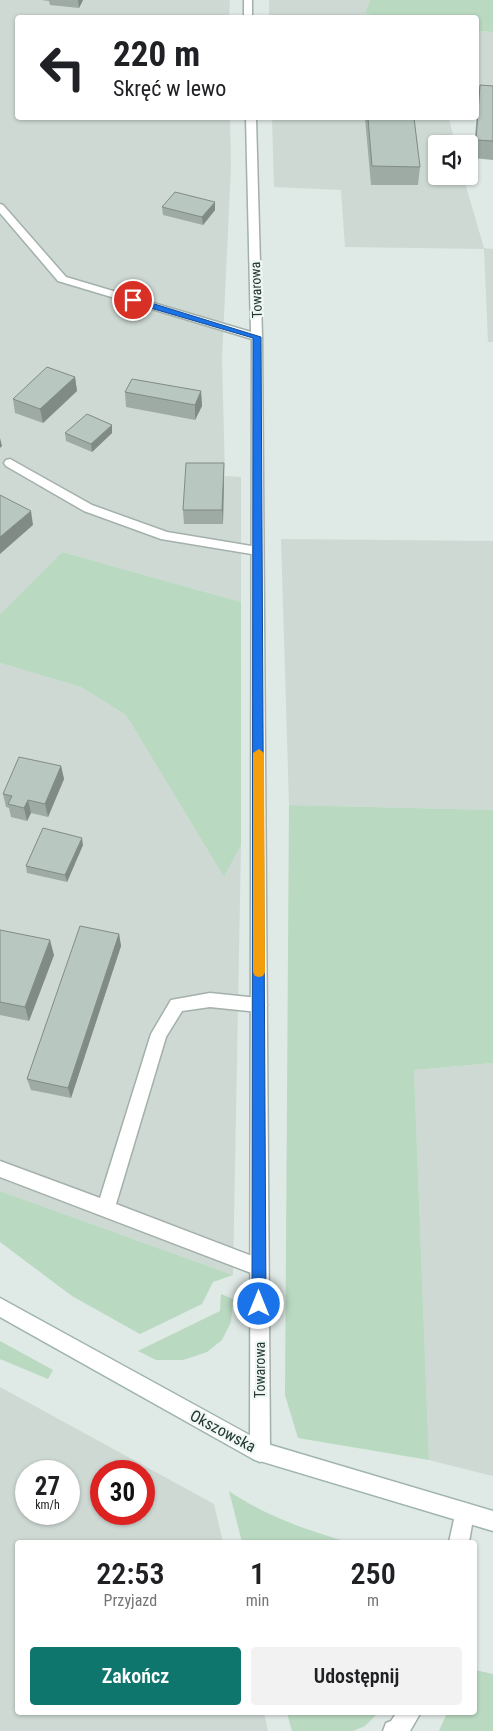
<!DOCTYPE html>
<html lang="pl">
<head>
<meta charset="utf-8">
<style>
  body { margin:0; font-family:"Roboto Condensed",sans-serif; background:#f2f2f2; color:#202124; height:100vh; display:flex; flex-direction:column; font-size:19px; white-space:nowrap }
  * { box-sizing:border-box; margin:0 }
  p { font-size:16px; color:#757577 }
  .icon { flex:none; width:28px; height:28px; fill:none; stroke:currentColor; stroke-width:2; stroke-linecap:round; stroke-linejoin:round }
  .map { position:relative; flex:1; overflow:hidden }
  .details { position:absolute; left:15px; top:1540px; width:462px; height:175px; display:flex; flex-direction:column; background:#fff; border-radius:5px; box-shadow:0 1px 4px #0004 }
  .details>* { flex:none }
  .top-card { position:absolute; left:15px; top:15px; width:464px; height:105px; border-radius:5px; box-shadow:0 1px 4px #0004; background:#fff; color:#202124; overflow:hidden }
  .tools { position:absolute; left:428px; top:135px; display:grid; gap:10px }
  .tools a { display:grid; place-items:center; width:50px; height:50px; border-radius:5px; background:#fff; box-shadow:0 1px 4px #0004; font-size:25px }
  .speed { position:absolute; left:15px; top:1460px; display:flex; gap:10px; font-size:25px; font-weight:700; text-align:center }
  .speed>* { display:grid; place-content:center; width:65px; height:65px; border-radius:50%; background:#fff; box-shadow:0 1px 4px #0004; line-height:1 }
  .speed small { font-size:12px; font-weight:400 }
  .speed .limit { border:8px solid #d22; background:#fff; color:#111 }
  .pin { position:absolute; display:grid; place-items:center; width:42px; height:42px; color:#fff; margin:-21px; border:2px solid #fff; border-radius:50%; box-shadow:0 1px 5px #0007 }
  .me { position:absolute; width:55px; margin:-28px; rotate:0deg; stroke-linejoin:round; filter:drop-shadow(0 0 4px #0008) }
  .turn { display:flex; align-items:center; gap:18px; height:105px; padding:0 15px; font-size:22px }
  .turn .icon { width:65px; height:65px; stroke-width:2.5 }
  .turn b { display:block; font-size:35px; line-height:42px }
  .eta { display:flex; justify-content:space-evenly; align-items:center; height:85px; text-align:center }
  .eta b { font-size:30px; font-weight:600; line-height:35px }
  .cta { display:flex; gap:10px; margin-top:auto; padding:10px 15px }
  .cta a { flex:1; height:58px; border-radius:5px; background:#0f766e; color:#fff; font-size:20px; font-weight:600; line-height:58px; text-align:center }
  .cta a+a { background:#f2f2f2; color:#202124 }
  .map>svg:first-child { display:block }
</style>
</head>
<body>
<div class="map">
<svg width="493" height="1731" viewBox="0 0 493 1731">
  <rect width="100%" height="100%" fill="#dfe9e5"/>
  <g fill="#ced9d4" fill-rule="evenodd">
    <path d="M0,0h230l-1,17 -211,1v100h212l1,49 -9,192 3,117 16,1v125l-179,-50 -62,62z"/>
    <path d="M269,0h101l-5,13 21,4h-117z"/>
    <path d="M476,31l17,1v68l-17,-2z"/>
    <path d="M272,118h177l6,26h-19v32h27l21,72 9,1v93h-5l-4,-93 -139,-2 -4,-57 -67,-3z"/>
    <path d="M281,539l212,2v269l-204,-5z"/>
    <path d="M0,663l81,24 45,28 98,162 17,-32 -8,430 -233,-84z"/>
    <path d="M493,1063v413l-64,-16 -15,-390z"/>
    <path d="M0,1387l214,117 9,38h-205v170l246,1 4,18h-268zM26,1471h43v43h-43zM144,1471v43h-43v-43z"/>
  </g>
  <g fill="#b9d9c1">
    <path d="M370,0h123v32l-17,-1v-13h-90l-21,-5z"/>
    <path d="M62,552l179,50v243l-17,32 -98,-162 -45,-28 -81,-24v-49z"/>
    <path d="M289,805l204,5v253l-79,7 15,390 -131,-22 -13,-43z"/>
    <path d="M0,1191l233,84 -20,7 -11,22 -62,30 -68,-38 -72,-54z"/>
    <path d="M221,1294l12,5 -2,23 -9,18 -15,12 -24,8h-27l-18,-9 82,-40z"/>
    <path d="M0,1341l53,29 -5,9 -48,-20z"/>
    <path d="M229,1491c36,25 77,39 119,51h-106z"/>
    <path d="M475,1670l18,4v57h-54l8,-18 28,-1z"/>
    <path d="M287,1713v-1l91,1 -13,13 -12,5h-61z"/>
  </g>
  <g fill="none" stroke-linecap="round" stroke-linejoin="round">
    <defs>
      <g id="lane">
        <path d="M10,459l82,46 75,27 90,15 6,4 -6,4 -96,-16 -77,-28 -78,-45 -2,-3 2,-3z"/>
        <path d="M210,993l49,5 6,2 2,5 -2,5 -6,2 -49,-5 -28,4 -16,26 -50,167 149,57 3,6 -3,6 -6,3 -259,-99v-16l100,37 51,-164 20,-34z"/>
      </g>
      <g id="street">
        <rect x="244" y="0" width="8" height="18"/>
        <path d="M246,118h10l6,219 8,1115 -3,7 -7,3 -7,-3 -3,-7 2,-1113 -194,-58 -58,-68v-9l3,1 63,72 185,55z"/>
        <path d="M464,1503l7,3 3,7 -5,29h-20l8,-36z"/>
        <path d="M397,1712h24l-11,19h-27l3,-8 5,-2z"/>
      </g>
      <path id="secondary" d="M0,1298l264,145 229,68v20l-240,-72 -253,-142z"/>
    </defs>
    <use href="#lane" stroke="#a3b0ab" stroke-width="3"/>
    <use href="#street" stroke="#a3b0ab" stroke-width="3"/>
    <use href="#secondary" stroke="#9fb4ac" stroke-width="3"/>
    <use href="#lane" fill="#fff" fill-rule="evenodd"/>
    <use href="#street" fill="#fff" fill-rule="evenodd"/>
    <use href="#secondary" fill="#fff" fill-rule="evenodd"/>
  </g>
  <g fill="#9eaba5">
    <path d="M41,0h42l-4,8 -29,-3 -1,-4z"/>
    <path d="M480,85l13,1v74l-20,-2 5,-55z"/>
    <path d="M365,118h49l6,49 -2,18h-47z"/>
    <path d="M162,207l53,3 -12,15 -40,-10z"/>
    <path d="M75,377l2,14 -34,32 -28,-10 -2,-14z"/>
    <path d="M201,391l1,15 -7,14 -69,-13 -1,-15z"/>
    <path d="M112,425v8l-20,19 -26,-11 -1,-8z"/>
    <path d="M224,463l-1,61h-39l-1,-14z"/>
    <path d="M61,766l3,13 -16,38 -17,-4 -4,8 -16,-4 -2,-9 -3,-1 -3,-13z"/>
    <path d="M83,845l-16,37 -40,-9 -1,-7z"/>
    <path d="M0,930l54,25 -25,66 -29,-6z"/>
    <path d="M119,934l2,12 -50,152 -40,-8 -4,-11z"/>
  </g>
  <g fill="#818b86">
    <path d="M78,0h5l-4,8z"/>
    <path d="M215,202v8l-12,15 -1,-8z"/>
    <path d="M75,377l2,14 -34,32 -3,-14z"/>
    <path d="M201,391l1,15 -7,14v-15z"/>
    <path d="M112,425v8l-20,19 -1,-8z"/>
    <path d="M0,438l2,8 -2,2z"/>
    <path d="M224,463v15l-1,46 -1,-14z"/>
    <path d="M31,511l2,14 -33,29v-17z"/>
    <path d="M61,766l3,13 -16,38 -3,-13z"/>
    <path d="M28,800l3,13 -4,8 -3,-13z"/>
    <path d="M82,838l1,7 -16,37 -2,-7z"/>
    <path d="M119,934l2,12 -50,152 -3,-10z"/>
    <path d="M50,940l4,15 -25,66 -4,-14z"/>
  </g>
  <g fill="#b8c7c0" stroke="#818b86">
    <path d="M480,85l13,1v55l-17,-1z"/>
    <path d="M368,118h46l6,49 -48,-1z"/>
    <path d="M175,192l40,10 -13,15 -40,-10z"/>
    <path d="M47,367l28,10 -35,32 -27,-10z"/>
    <path d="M132,379l69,12 -6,14 -70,-13z"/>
    <path d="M87,414l25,11 -21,19 -26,-11z"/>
    <path d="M186,463h38l-2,47h-39z"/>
    <path d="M0,495l31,16 -31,26z"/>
    <path d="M19,757l42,9 -16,38 -17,-4 -4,8 -16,-4 4,-8 -9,-2z"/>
    <path d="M43,828l39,10 -17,37 -39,-9z"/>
    <path d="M80,926l39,8 -51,154 -41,-9z"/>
    <path d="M0,930l50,10 -25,67 -25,-5z"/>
  </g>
  <path fill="#1a73e8" stroke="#114b97" d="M130,298h5l126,39 5,967 -2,5 -5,2 -5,-2 -2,-5 1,-966 -123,-36z"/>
  <path fill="#f59e0b" d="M259,749l5,4 1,219 -2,4 -4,1 -4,-1 -2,-4v-219z"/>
  <g text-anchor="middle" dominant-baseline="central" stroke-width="4.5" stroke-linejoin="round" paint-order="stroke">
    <g font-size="14" fill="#223831" stroke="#eff6f3">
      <text transform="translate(256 290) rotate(-92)">Towarowa</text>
      <text transform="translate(260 1370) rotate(-90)">Towarowa</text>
    </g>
    <g font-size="16" fill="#223831" stroke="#eff6f3">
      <text transform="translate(223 1431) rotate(28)">Okszowska</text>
    </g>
  </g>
</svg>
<div class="tools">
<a><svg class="icon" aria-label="sound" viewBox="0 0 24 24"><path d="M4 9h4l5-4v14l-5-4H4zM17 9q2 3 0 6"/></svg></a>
</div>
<div class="speed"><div>27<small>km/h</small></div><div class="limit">30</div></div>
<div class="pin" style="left:133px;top:300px;background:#d93025"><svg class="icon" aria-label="arrive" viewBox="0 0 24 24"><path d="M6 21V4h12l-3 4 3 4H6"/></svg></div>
<svg class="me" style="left:259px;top:1304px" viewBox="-20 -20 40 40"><circle r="17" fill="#1a73e8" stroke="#fff" stroke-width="3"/><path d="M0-11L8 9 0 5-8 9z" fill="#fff"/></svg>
<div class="top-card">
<div class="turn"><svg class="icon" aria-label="left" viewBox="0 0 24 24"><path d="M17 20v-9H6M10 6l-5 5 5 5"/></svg><div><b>220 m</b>Skręć w lewo</div></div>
</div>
<section class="details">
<div class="eta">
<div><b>22:53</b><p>Przyjazd</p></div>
<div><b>1</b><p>min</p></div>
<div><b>250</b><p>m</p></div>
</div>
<div class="cta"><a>Zakończ</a><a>Udostępnij</a></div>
</section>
</div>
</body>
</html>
